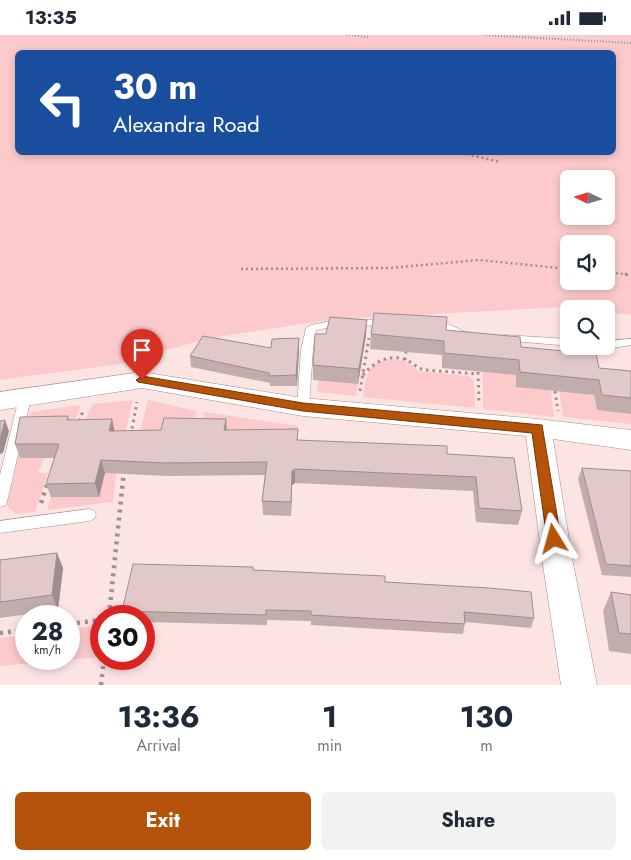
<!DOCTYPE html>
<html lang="en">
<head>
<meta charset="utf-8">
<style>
  body { margin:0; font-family:Jost,sans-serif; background:#f2f2f3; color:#1f2937; height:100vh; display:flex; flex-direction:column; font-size:19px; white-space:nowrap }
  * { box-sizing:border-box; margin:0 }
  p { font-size:16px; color:#747a83 }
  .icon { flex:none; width:28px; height:28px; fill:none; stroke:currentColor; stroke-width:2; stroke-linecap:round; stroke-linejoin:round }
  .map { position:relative; height:650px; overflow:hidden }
  .panel { display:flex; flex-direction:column; background:#fff; flex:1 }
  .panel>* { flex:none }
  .banner { position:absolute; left:15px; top:15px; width:601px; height:105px; border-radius:8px; box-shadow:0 2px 8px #0003; background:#1a4fa0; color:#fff; overflow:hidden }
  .needle { width:32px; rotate:275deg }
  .controls { position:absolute; left:560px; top:135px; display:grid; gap:10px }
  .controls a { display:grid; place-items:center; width:55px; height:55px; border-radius:8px; background:#fff; box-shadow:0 2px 8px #0003; font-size:25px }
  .speed { position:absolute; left:15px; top:570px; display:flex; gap:10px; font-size:25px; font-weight:700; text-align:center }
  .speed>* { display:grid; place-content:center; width:65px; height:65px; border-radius:50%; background:#fff; box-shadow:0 2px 8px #0003; line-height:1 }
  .speed small { font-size:12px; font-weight:400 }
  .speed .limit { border:8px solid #d22; background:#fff; color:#111 }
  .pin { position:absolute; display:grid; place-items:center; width:42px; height:42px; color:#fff; margin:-51px -21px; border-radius:50% 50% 50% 0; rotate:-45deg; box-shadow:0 0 5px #0007 }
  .pin .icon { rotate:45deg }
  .me { position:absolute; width:55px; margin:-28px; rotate:352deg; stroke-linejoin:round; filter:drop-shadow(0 0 4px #0008) }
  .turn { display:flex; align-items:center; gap:18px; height:105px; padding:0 15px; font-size:22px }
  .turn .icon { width:65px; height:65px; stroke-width:2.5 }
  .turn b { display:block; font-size:35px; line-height:42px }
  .eta { display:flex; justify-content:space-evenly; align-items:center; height:85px; text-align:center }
  .eta b { font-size:30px; font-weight:700; line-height:35px }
  .action { display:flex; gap:10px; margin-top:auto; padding:10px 15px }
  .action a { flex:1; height:58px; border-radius:8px; background:#b45309; color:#fff; font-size:20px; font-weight:700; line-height:58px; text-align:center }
  .action a+a { background:#f2f2f3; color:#1f2937 }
  .status { display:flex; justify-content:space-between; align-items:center; height:35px; padding:0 25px; background:#fff; direction:ltr }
  .status svg { height:14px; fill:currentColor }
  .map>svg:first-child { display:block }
</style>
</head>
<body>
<div class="status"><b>13:35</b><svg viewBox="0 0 49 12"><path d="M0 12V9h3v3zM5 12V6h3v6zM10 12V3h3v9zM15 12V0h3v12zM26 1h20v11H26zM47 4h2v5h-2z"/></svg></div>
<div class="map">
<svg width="631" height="650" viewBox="0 0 631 650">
  <rect width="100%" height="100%" fill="#fce4e3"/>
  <g fill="#fccaca" fill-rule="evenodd">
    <path d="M0,0h631v280l-25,-3v-3l-40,-2 -232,12 -129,20 -85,25 -120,16zM18,18h596v100h-596zM569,144h37v37h-37zM569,209h37v37h-37z"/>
    <path d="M387,324c12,0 23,1 31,12l50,5 6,5 1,27 -112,-11c3,-19 3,-33 24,-38z"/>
    <path d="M483,337l33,3 1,12 34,4 3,26 -71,-8z"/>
    <path d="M319,345l39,4 -2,12 -39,-4z"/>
    <path d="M559,356l35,4 3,15 34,4v10l-68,-7z"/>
    <path d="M133,365l-16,67 -4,35 -66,8 4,-13h48l-21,-64 15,-29z"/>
    <path d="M148,365l49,11 -2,10 -58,23z"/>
    <path d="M81,370l-7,17 -46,-2 3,-8z"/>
    <path d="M204,377l94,14v17l-72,1 -23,-24z"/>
    <path d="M24,396l20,27 -6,15h10l-13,39 -19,2 -9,-8z"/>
    <path d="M101,590l-1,32 -100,9v-28l26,-3v24h43v-30z"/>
  </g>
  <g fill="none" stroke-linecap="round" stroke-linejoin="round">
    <defs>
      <g id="service">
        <path d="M343,284l44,1 5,3 -5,3 -44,-1 -27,5 -3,20 -4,57 -2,3h-8l-2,-3 4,-57 5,-22 5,-3z"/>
        <path d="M433,285l13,3 24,11 1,2 -5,3c-13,-2 -24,-11 -37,-14l-1,-2 1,-2z"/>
        <path d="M505,300l64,4 1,7 -69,-6 -1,-2 1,-2z"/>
        <path d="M631,304v6l-25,4 -5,-3h5v-5z"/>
        <path d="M25,359l6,4 -24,104 -2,4 -5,1v-32l19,-77z"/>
        <path d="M89,474l5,2 2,4 -2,4 -5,2 -89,12v-12z"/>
      </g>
      <path id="minor" d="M142,337l161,26 235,21 93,11v20l-78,-11 19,119 25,127h-36l-19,-127 -16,-122 -223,-20 -161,-28 -142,22v-18z"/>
    </defs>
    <use href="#service" stroke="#a58e8e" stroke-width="1"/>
    <use href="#minor" stroke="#a58e8e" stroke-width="1"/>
    <g stroke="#a08f8e" stroke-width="2" stroke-dasharray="1 2" stroke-linecap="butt">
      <path d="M346,0l23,2"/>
      <path d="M483,0l148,8"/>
    </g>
    <g stroke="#a08f8e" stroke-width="2.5" stroke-dasharray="2 3" stroke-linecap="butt">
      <path d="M462,118l38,9"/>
      <path d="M241,234l148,-1 90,-8 90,9"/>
      <path d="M606,237l25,3"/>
    </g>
    <g stroke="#a08f8e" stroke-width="3" stroke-dasharray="2.5 4" stroke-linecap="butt">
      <path d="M625,239l6,1"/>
      <path d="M405,325l1,-8"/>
      <path d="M478,337l1,31"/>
      <path d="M363,340c11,-13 28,-23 45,-14 7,3 10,8 17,9l53,4"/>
      <path d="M360,356l9,-53"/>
      <path d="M555,356l3,20"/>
      <path d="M79,386l5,-12"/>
      <path d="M131,400l6,-33"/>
    </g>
    <g stroke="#a08f8e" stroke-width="4.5" stroke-dasharray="3 5" stroke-linecap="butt">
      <path d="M41,468l7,-21"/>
      <path d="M109,581l15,-146"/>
      <path d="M69,589l32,-4"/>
      <path d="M0,598l26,-3"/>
      <path d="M101,650l3,-26"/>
    </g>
    <use href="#service" fill="#fff" fill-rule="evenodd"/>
    <use href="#minor" fill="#fff" fill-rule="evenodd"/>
  </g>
  <g fill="#c2adad">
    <path d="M446,295l75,17 78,21 32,3v43l-34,-4 -3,-15 -78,-8v-12l-74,-7v-13l-72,-6 1,-15z"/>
    <path d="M366,300l-8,49 -45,-4v-15z"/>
    <path d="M299,303v11l-2,37h-27v-3l-79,-16 -1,-11 81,-8z"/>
    <path d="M68,381l1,4 46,11 112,-1 71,10 149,14 75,57 -4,14 -42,-3 -3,-31 -178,-8 -3,2 -1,31 -28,-1 -1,-14 3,-26 -97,1 -63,-3 -6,24h-48l-5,-13 9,-26h-35l-5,-14z"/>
    <path d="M582,433l49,3v106l-29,-2 -24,-96z"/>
    <path d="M57,518l6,15 -5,42 -58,8v-58z"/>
    <path d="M253,532l1,3 131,12 149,36 -3,10 -66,-6 -2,12 -152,-9v-4l-44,-1v5l-123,-3v-6h-20l-2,-5z"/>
    <path d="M611,557l20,3v59l-22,-3 -6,-40z"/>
  </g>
  <g fill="#9e8d8d">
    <path d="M367,285l-1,15 -8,49 1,-15z"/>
    <path d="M299,303v11l-2,37 -1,-11z"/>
    <path d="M112,384l3,14 -6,-2z"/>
    <path d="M226,384l1,13 -3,-2z"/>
    <path d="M5,385l4,11 -6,22 -3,1v-14z"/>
    <path d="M101,425l4,13 -6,24 -4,-14z"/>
    <path d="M295,434v14l-3,2 -1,31v-14l1,-31z"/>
    <path d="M57,518l6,15 -5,42 -6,-15z"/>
  </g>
  <g fill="#e1c9c9" stroke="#9e8d8d">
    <path d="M374,278l73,4 -1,13 74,7 1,10 75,7 3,14 32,3v27l-29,-3 -3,-15 -79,-8 -1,-12 -75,-7v-12l-73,-7z"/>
    <path d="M330,282l37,3 -8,49 -46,-4 2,-31h11z"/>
    <path d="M203,301l68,12 1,-9 27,-1 -3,37 -27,1v-3l-79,-17z"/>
    <path d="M68,381l-1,4 45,-1 -3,12 52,-1 3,-12 62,1 -2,11 74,-1 -1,11 150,6v8l67,4 8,53 -43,-3 -3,-31 -181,-8 -3,2 -1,31 -29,-1 5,-39 -102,1 -64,-3 -6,23 -49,1 13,-40h-44l5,-27z"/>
    <path d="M5,385l-5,20v-19z"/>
    <path d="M582,433l49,3v95l-25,-2z"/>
    <path d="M57,518l-5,42 -52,7v-42z"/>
    <path d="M133,529l120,3v3l132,6v6l104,6 42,4 3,26 -70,-6 1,12 -154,-9v-4l-45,-1v5l-144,-4z"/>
    <path d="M611,557l20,3v39l-12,-1z"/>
  </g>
  <path fill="#b45309" stroke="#753606" d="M142,341l161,27 239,22 19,114 -2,5 -5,2 -5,-2 -2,-5 -15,-106 -229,-22 -165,-29 -2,-2z"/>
</svg>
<div class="controls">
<a><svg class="needle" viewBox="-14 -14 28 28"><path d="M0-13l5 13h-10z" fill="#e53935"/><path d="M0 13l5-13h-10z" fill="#747a83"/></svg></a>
<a><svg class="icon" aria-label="sound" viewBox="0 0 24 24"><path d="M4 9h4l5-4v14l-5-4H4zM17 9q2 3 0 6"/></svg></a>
<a><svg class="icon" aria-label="search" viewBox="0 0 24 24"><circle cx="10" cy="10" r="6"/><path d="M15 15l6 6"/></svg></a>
</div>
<div class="speed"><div>28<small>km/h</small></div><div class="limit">30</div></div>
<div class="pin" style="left:142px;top:345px;background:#d93025"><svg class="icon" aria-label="arrive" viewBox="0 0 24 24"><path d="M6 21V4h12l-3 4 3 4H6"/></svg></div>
<svg class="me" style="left:554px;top:504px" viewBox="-20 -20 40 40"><path d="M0-17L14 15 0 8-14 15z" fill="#b45309" stroke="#fff" stroke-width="4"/></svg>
<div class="banner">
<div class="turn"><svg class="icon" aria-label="left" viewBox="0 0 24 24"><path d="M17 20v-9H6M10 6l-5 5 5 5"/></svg><div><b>30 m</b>Alexandra Road</div></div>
</div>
</div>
<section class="panel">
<div class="eta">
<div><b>13:36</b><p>Arrival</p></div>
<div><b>1</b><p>min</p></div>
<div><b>130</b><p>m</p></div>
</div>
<div class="action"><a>Exit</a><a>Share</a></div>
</section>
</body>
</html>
